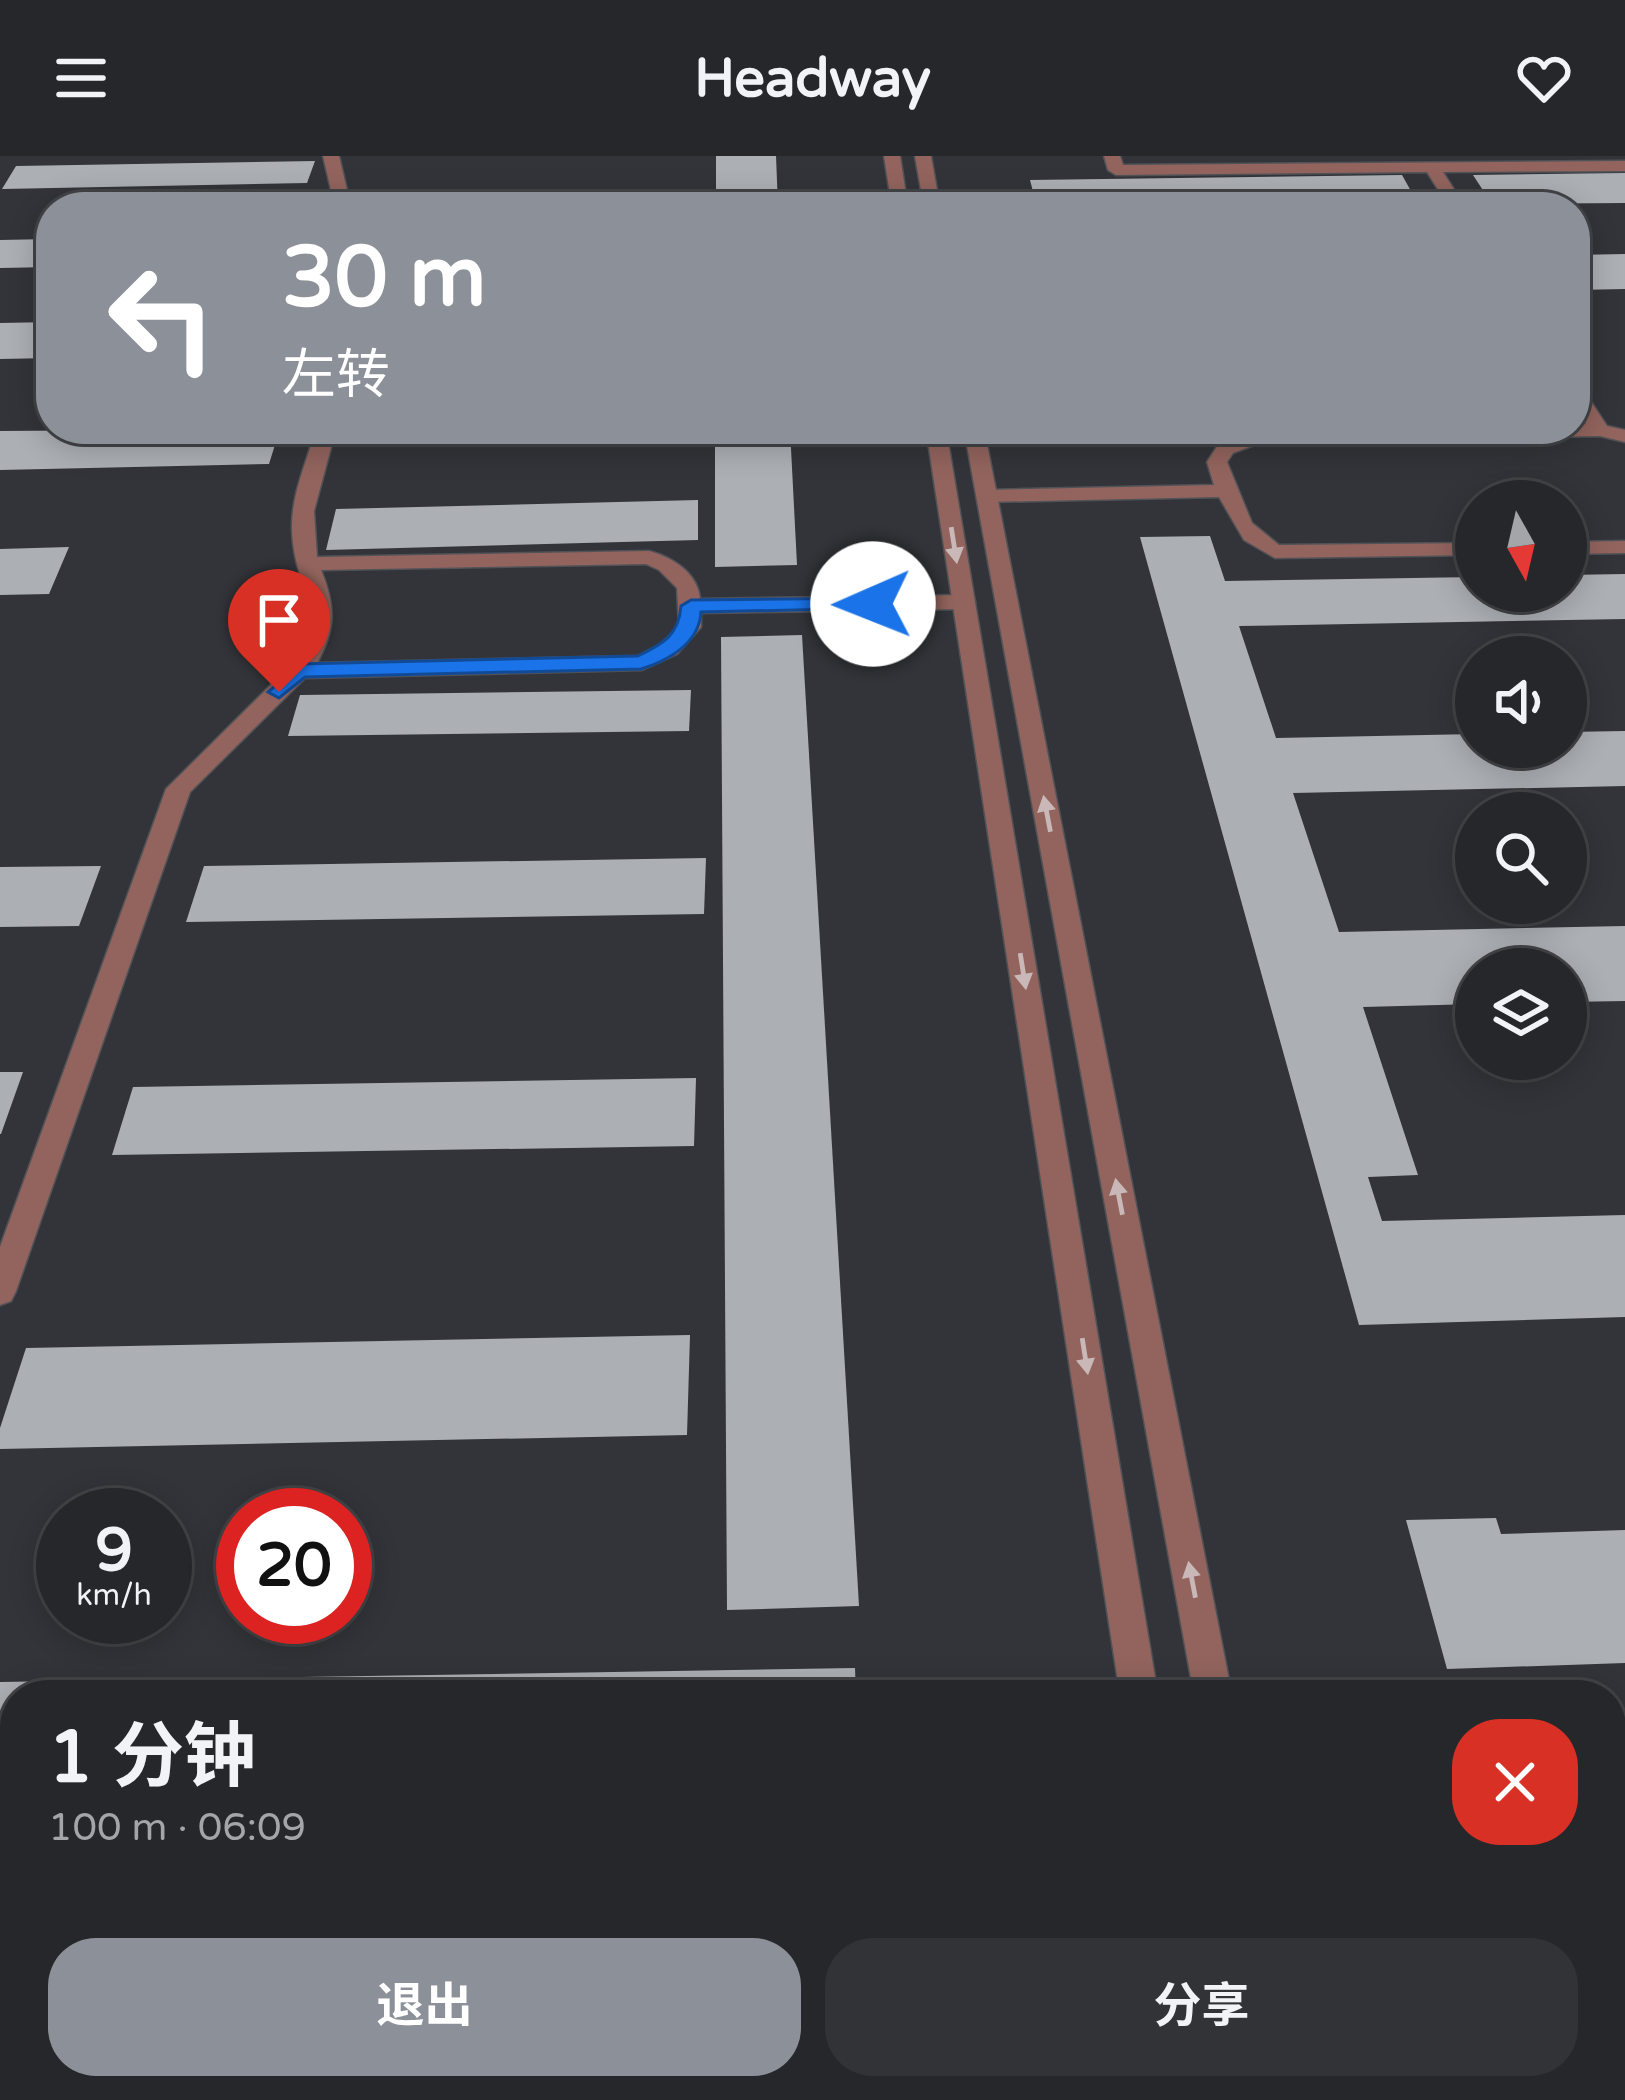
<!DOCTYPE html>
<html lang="zh">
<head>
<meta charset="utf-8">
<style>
  body { margin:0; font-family:"Varela Round","Noto Sans SC",sans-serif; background:#323337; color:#f1f3f6; height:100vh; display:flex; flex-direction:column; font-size:45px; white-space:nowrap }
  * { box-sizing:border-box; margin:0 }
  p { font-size:39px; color:#a4a5a9 }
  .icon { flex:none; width:66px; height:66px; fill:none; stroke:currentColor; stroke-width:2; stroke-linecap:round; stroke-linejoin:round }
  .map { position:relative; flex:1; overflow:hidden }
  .sheet { position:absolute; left:0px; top:1524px; width:1626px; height:420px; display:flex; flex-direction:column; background:#26272b; border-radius:48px 48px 0 0; box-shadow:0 6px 30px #0003,0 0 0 3px #424447 }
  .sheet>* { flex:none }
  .hud { position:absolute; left:36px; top:36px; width:1554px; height:252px; border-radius:48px; box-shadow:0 6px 30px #0003,0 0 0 3px #424447; background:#8c9099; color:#fff; overflow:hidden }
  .needle { width:78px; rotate:172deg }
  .controls { position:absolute; left:1455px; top:324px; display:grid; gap:24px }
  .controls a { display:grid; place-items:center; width:132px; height:132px; border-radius:50%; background:#26272b; box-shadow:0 6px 30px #0003,0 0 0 3px #424447; font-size:60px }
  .speed { position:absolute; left:36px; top:1332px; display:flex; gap:24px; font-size:60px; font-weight:700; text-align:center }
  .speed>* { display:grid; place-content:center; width:156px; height:156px; border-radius:50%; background:#26272b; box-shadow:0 6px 30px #0003,0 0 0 3px #424447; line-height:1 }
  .speed small { font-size:30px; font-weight:400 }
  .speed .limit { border:18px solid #d22; background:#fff; color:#111 }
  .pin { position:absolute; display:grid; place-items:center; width:102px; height:102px; color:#fff; margin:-123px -51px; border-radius:50% 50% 50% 0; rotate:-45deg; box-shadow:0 0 12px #0007 }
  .pin .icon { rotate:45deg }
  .me { position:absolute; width:132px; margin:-66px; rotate:269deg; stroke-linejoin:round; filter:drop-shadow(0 0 9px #0008) }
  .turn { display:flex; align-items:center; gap:42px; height:252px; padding:0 48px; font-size:54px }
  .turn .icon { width:156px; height:156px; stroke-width:2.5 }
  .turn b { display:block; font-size:84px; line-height:102px }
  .round { display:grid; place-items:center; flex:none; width:126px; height:126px; border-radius:48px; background:#323337 }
  .head { display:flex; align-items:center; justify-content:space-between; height:204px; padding:0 48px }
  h1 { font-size:72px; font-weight:700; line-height:90px }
  .primary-button { display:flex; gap:24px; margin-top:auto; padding:24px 48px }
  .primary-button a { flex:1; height:138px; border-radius:48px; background:#8c9099; color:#fff; font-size:48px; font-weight:700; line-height:138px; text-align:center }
  .primary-button a+a { background:#323337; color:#f1f3f6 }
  header { display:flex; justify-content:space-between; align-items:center; height:156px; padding:0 48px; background:#26272b; font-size:54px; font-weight:700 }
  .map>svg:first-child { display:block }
</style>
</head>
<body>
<header><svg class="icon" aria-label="menu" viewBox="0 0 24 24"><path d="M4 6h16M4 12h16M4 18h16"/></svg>Headway<svg class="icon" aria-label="heart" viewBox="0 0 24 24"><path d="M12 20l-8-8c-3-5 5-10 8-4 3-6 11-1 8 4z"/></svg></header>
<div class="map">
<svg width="1625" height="1944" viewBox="0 0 1625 1944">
  <rect width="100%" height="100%" fill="#323439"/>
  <g fill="#acb0b5">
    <path d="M716,0h60l2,51h-62z"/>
    <path d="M315,5l-8,22 -305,6 14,-23z"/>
    <path d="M1625,17v30l-133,1 -19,-29z"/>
    <path d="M1402,19l14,25 -379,7 -7,-27z"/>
    <path d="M698,44v7h-174v-4z"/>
    <path d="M51,83v28l-51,1v-28z"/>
    <path d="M1625,98v35l-50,1v-35z"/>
    <path d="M51,166v36l-51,1v-36z"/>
    <path d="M280,273l-11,35 -269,6v-39z"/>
    <path d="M715,273h75l7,136 -82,2z"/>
    <path d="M698,344v40l-372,10 10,-41z"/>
    <path d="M1210,380l15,45 251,-4v14h90v-16l59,-1v45l-386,7 37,112 200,-4v13h90v-15l59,-1v55l-332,7 46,139 286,-6v75l-59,1v-33h-90v35l-113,3 55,168 -50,2 14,44 243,-6v102l-266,8 -219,-788z"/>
    <path d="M69,391l-20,47 -49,1v-46z"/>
    <path d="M802,479l57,971 -132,4 -6,-973z"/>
    <path d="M691,534l-2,41 -401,5 12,-41z"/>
    <path d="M706,702l-2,56 -518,8 18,-56z"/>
    <path d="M101,710l-22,60 -79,1v-60z"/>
    <path d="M0,916h23l-22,62h-1z"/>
    <path d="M696,922l-2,68 -582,9 21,-68z"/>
    <path d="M690,1179l-3,100 -687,14v-21l26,-80z"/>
    <path d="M1496,1362l5,16 124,-4v133l-178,6 -41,-149z"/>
    <path d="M855,1512l1,27h-841v151h-15v-164z"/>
  </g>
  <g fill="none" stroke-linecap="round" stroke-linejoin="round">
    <defs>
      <g id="service">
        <path d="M323,0h16l12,51h-16z"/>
        <path d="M1104,0h16l3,9 502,-4v10l-182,1 22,35h-16l-22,-35 -311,3 -8,-5z"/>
        <path d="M1575,230l7,2 25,38 18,4v12l-25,-6 -338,6 -29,11 -6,9 25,61 27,22 197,-2v12l-201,3 -31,-18 -25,-43 -232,5 -10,-6 10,-6 227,-5 -7,-23 11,-17 41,-15 316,-1v-4l11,-1 -11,-17z"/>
        <path d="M316,273h20l-22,82 3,46 332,-6c23,6 49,22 51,48l264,-4 11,7 -11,7 -263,4v14l-24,27 -35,16 -337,8 -115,114 -174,499 -5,10 -11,4v-58l166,-458 128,-127c33,-59 -1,-76 -2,-133 -1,-34 15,-68 24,-100zM646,408l13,6 18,18 2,38 -18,18 -23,12 -321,7c19,-34 19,-56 4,-93z"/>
        <path d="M1625,385v12l-59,1v-12z"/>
      </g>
      <g id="tertiary">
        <path d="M884,0h16l8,51h-16z"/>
        <path d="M915,0h16l9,51h-16z"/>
        <path d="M926,273h20l212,1266h-38z"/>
        <path d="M964,273h20l248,1266h-38z"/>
        <path d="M1215,1929h44l2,15h-44z"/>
      </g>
    </defs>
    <use href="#service" stroke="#505257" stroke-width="3"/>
    <use href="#tertiary" stroke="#505257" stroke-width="3"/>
    <use href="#service" fill="#92645d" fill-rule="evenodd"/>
    <use href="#tertiary" fill="#92645d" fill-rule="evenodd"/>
  </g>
  <defs><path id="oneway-solid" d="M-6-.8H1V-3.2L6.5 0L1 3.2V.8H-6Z" transform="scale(3)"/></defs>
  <g fill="#c9b8b7">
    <use href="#oneway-solid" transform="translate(954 389) rotate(81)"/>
    <use href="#oneway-solid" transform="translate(1047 658) rotate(-101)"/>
    <use href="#oneway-solid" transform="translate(1023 815) rotate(81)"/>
    <use href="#oneway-solid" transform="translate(1119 1041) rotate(-101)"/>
    <use href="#oneway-solid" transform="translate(1085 1200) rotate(81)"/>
    <use href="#oneway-solid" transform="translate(1192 1424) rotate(-101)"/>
  </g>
  <path fill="#1a73e8" stroke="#114b97" stroke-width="3" d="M873,442l10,6 -3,4 -179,4c-2,31 -32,48 -60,57l-336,8 -26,21 -11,-6 32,-28 338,-8c25,-12 41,-21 43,-50l10,-6z"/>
</svg>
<div class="controls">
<a><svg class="needle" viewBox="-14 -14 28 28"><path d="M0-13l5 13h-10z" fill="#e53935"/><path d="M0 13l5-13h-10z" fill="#a4a5a9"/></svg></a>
<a><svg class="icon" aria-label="sound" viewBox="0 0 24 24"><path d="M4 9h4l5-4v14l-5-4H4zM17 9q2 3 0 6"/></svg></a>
<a><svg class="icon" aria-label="search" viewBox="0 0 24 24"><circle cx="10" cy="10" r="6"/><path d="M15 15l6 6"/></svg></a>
<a><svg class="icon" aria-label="layers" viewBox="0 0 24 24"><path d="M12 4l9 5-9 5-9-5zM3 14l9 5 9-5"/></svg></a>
</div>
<div class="speed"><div>9<small>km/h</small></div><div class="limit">20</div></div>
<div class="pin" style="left:279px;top:536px;background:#d93025"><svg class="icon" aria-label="arrive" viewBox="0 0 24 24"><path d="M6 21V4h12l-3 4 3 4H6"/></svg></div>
<svg class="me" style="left:873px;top:448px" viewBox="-20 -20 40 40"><circle r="19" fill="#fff"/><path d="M0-13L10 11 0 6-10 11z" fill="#1a73e8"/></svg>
<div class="hud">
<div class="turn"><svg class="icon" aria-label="left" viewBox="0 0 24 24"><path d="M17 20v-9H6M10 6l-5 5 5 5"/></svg><div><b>30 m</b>左转</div></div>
</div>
<section class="sheet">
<div class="head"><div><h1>1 分钟</h1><p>100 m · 06:09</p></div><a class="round" style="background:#d93025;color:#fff"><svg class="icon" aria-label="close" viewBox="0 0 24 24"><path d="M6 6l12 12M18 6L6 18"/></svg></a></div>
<div class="primary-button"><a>退出</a><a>分享</a></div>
</section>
</div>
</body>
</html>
